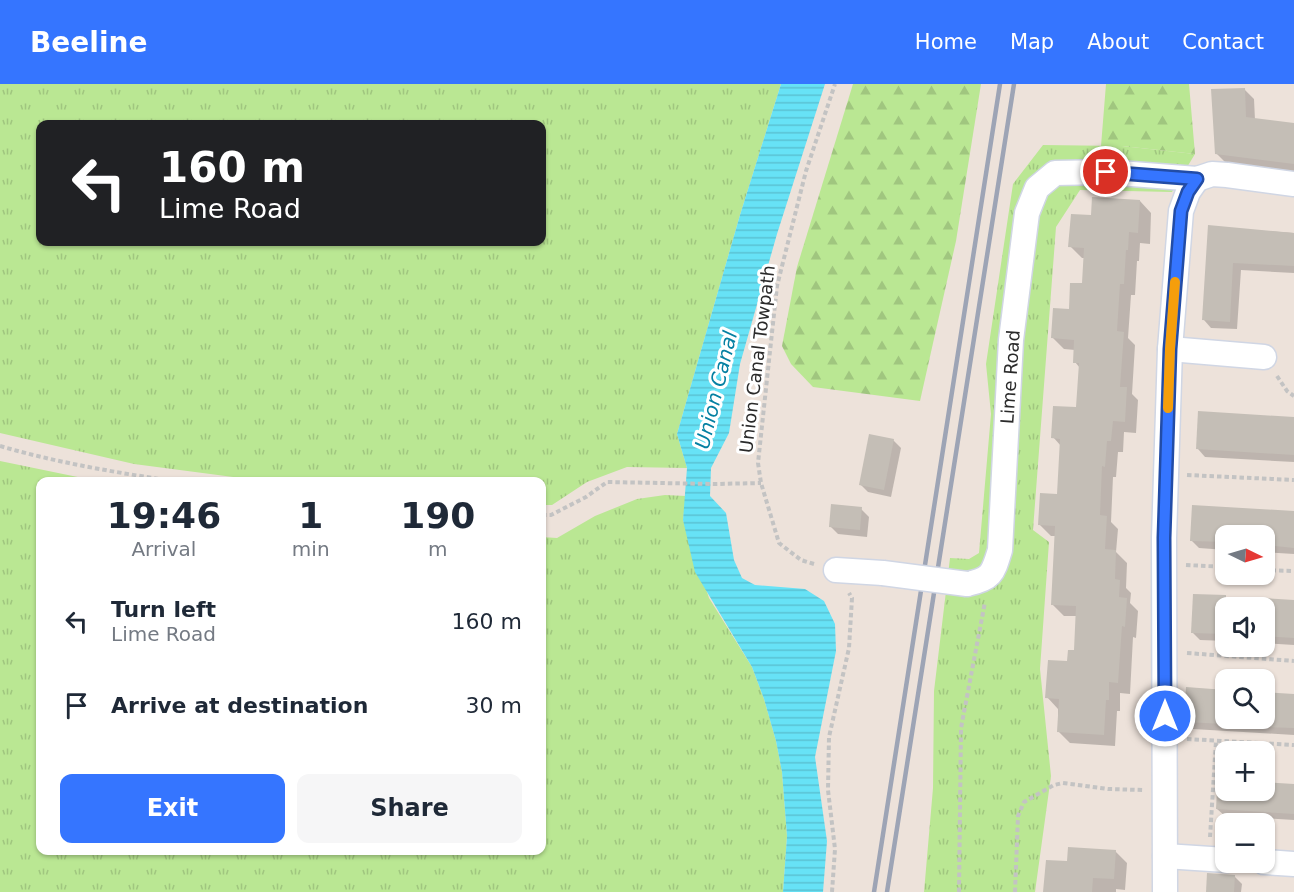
<!DOCTYPE html>
<html lang="en">
<head>
<meta charset="utf-8">
<style>
  body { margin:0; font-family:"DejaVu Sans",sans-serif; background:#f6f6f7; color:#1f2937; height:100vh; display:flex; flex-direction:column; font-size:22px; white-space:nowrap }
  * { box-sizing:border-box; margin:0 }
  p { font-size:20px; color:#747a83 }
  .icon { flex:none; width:33px; height:33px; fill:none; stroke:currentColor; stroke-width:2; stroke-linecap:round; stroke-linejoin:round }
  .map { position:relative; flex:1; overflow:hidden }
  .drawer { position:absolute; left:36px; top:393px; width:510px; height:378px; display:flex; flex-direction:column; background:#fff; border-radius:12px; box-shadow:0 2px 4px #0004 }
  .drawer>* { flex:none }
  .hud { position:absolute; left:36px; top:36px; width:510px; height:126px; border-radius:12px; box-shadow:0 2px 4px #0004; background:#202124; color:#fff; overflow:hidden }
  .needle { width:39px; rotate:95deg }
  .tools { position:absolute; left:1215px; top:441px; display:grid; gap:12px }
  .tools a { display:grid; place-items:center; width:60px; height:60px; border-radius:12px; background:#fff; box-shadow:0 2px 4px #0004; font-size:30px }
  .pin { position:absolute; display:grid; place-items:center; width:51px; height:51px; color:#fff; margin:-26px; border:3px solid #fff; border-radius:50%; box-shadow:0 2px 6px #0007 }
  .me { position:absolute; width:66px; margin:-33px; rotate:0deg; stroke-linejoin:round; filter:drop-shadow(0 0 4px #0008) }
  .turn { display:flex; align-items:center; gap:21px; height:126px; padding:0 24px; font-size:27px }
  .turn .icon { width:78px; height:78px; stroke-width:2.5 }
  .turn b { display:block; font-size:42px; line-height:51px }
  .eta { display:flex; justify-content:space-evenly; align-items:center; height:102px; text-align:center }
  .eta b { font-size:36px; font-weight:800; line-height:42px }
  .primary-button { display:flex; gap:12px; margin-top:auto; padding:12px 24px }
  .primary-button a { flex:1; height:69px; border-radius:12px; background:#3575ff; color:#fff; font-size:24px; font-weight:800; line-height:69px; text-align:center }
  .primary-button a+a { background:#f6f6f7; color:#1f2937 }
  ul { padding:0; list-style:none }
  li { display:flex; align-items:center; gap:18px; height:84px; padding:0 24px }
  li div { flex:1 }
  li b { display:block; font-size:22px }
  li em { font-style:normal }
  header { display:flex; align-items:center; gap:36px; box-sizing:border-box; height:84px; padding:0 30px; background:#3575ff; color:#fff }
  header strong { font-size:28px }
  nav { display:flex; gap:33px; margin-inline-start:auto; font-size:21px }
  .map>svg:first-child { display:block }
</style>
</head>
<body>
<header>
<strong>Beeline</strong>
<nav><a>Home</a><a>Map</a><a>About</a><a>Contact</a></nav>
</header>
<div class="map">
<svg width="1294" height="808" viewBox="0 0 1294 808">
  <defs>
    <pattern id="grass-tufts" width="24" height="20" patternUnits="userSpaceOnUse" patternTransform="scale(1.5)"><rect width="24" height="20" fill="#bae793"/><path d="M3 7l-1-3M5 7V3M7 7l1-3M15 17l-1-3M17 17v-4M19 17l1-3" fill="none" stroke="#a0c67f"/></pattern>
    <pattern id="forest-firs" width="22" height="20" patternUnits="userSpaceOnUse" patternTransform="scale(1.5)"><rect width="22" height="20" fill="#bae793"/><path d="M5 1l3.5 6h-7zM16 11l3.5 6h-7z" fill="#a0c67f"/></pattern>
    <pattern id="water-rules" width="6" height="5" patternUnits="userSpaceOnUse" patternTransform="scale(1.5)"><rect width="6" height="5" fill="#67e2f6"/><path d="M0 2.5h6" fill="none" stroke="#5ac2d3"/></pattern>
  </defs>
  <rect width="100%" height="100%" fill="#ede2da"/>
  <g fill="url(#grass-tufts)" fill-rule="evenodd">
    <path d="M0,0h781l-41,131 -63,219 10,34 -60,-1 -40,15 -35,23h-10v-23l-279,-1 -129,-17 -134,-31zM40,40h502v118h-502z"/>
    <path d="M1043,61l79,1 73,8 -23,38 -92,-2 -24,37 -23,303 16,12 -9,127 11,107 -16,116h-111l9,-104 1,-97 16,-133 19,1 10,-6 12,-139 -5,-50 27,-180z"/>
    <path d="M0,377l97,20 -57,1v368h502v-313l15,1 38,-22 42,-17 28,-4 21,1 -3,24 26,78 43,69 12,32 12,42 6,31 5,64 -4,56h-783z"/>
  </g>
  <g fill="url(#forest-firs)">
    <path d="M853,0h128l-25,157 -36,160 -107,-14 -22,-23 -9,-18 15,-79z"/>
    <path d="M1106,0h83l6,70 -73,-8h-21z"/>
  </g>
  <path fill="url(#water-rules)" d="M781,0h44l-48,150 -37,130 -11,69 -18,35 -1,28 16,17 8,47 8,18 13,7 50,4 19,12 11,23 1,27 -21,106 12,84 -4,51h-40l4,-56 -5,-64 -6,-31 -12,-42 -12,-32 -57,-95 -12,-52 4,-52 -10,-34 63,-219z"/>
  <g fill="#0003">
    <path d="M1244,5l10,10 1,21 39,5v47l-67,-8 -11,-11z"/>
    <path d="M1140,117l11,12 -1,31 -10,-1 -1,18h-2l-2,34h-4l-3,43 7,7 -3,49 6,6 -2,33 -12,-1 -1,20h-5l-2,25h-3l-2,45 7,7 -2,23 11,11 -1,25 5,5 -1,10 8,8 -2,27 -3,-1 -3,57 -10,-1v18h-3l-2,35 -45,-3 -12,-12v-22l-11,-12 28,-45 2,-36h-13l-12,-12 4,-68h-5l-12,-12 19,-28 3,-50 -8,-9 24,-28 3,-41 -5,-6v-12l-11,-1 -11,-11 30,-53 2,-27h-3l-12,-12 22,-29z"/>
    <path d="M1209,143l85,6v40l-53,-3 -4,59 -26,-1 -7,-8z"/>
    <path d="M1294,335v43l-89,-5 -7,-8z"/>
    <path d="M893,356l8,8 -10,49 -23,-5 -7,-7z"/>
    <path d="M861,425l8,8 -2,20 -29,-3 -8,-8z"/>
    <path d="M1294,429v41l-30,-2v-16h-38v14l-27,-2 -8,-8z"/>
    <path d="M1194,512l100,6v43l-30,-2v-35h-38v33l-26,-1 -8,-8z"/>
    <path d="M1294,611v40l-101,-6 -8,-8 79,-3z"/>
    <path d="M1219,697l7,1v8h38l30,-4v34l-69,-4 -8,-7z"/>
    <path d="M1115,767l12,12 -2,27 -9,-1v3h-71l23,-29z"/>
    <path d="M1234,792l8,8 -1,8h-34z"/>
  </g>
  <g fill="#c4beb6">
    <path d="M1245,4l1,29 48,6v41l-79,-10 -4,-65z"/>
    <path d="M1092,113l48,3 -2,33 -9,-1 -1,18h-2l-2,34h-4l-3,47 7,1 -4,55h7l-2,35 -12,-1 -2,20h-4l-2,26 -3,-1 -2,49 7,1 -2,33 11,1 -1,29 5,1 -1,17 8,1 -2,29 -3,-1 -4,57 -9,-1v18h-3l-2,35 -47,-3 2,-33 -14,-1 3,-38 19,1 1,-11h6l2,-44 -25,-1 4,-79 -17,-1 2,-32 17,1 3,-55 -9,-1 2,-32 23,1 3,-44h-6l1,-23 -23,-2 2,-30 16,1 1,-26h12l2,-35 -16,-1 3,-33 20,1z"/>
    <path d="M1208,141l86,8v33l-61,-3 -3,59 -28,-2z"/>
    <path d="M1198,327l96,6v38l-98,-6z"/>
    <path d="M869,350l25,5 -10,51 -25,-5z"/>
    <path d="M831,420l31,3 -2,23 -31,-3z"/>
    <path d="M1192,421l102,6v37l-30,-3v-9h-38v6l-36,-1z"/>
    <path d="M1193,510l33,1v39l-35,-1z"/>
    <path d="M1264,514l30,2v38l-30,-2z"/>
    <path d="M1186,603l40,3v34l-42,-2z"/>
    <path d="M1264,608l30,2v34l-30,-1z"/>
    <path d="M1264,698l30,2v30l-78,-5 1,-19h47z"/>
    <path d="M1068,763l48,3 -2,29 -21,-1 -1,14h-49l3,-32 21,1z"/>
    <path d="M1207,789l28,2 -1,17h-28z"/>
  </g>
  <g fill="none" stroke-linecap="round" stroke-linejoin="round">
    <defs>
      <g id="minor">
        <path d="M1170,265l94,8"/>
        <path d="M836,486l47,3"/>
        <path d="M967,500c25,-5 26,-11 33,-34l11,-210 16,-127 10,-25 18,-15 51,-1 91,7 15,-5 15,1 67,9"/>
        <path d="M1165,772l61,4"/>
        <path d="M1264,778l30,2"/>
        <path d="M1165,808l-1,-354 6,-189 11,-138 7,-19 9,-13"/>
      </g>
    </defs>
    <use href="#minor" stroke="#d0d6e4" stroke-width="27"/>
    <g stroke="#c3c3c3" stroke-width="4" stroke-dasharray="4.5 3" stroke-linecap="butt">
      <path d="M1277,292l10,15 7,5"/>
      <path d="M0,362c58,17 119,27 179,36"/>
      <path d="M1187,391l107,5"/>
      <path d="M542,431h9l35,-18 21,-15 108,2 46,-1"/>
      <path d="M814,480l-13,-4 -22,-17 -18,-60 -3,-20 19,-177 29,-115 29,-87"/>
      <path d="M1186,481l40,2"/>
      <path d="M1264,486l30,1"/>
      <path d="M1187,569l107,8"/>
      <path d="M1187,655l107,6"/>
      <path d="M1210,753l6,-96"/>
      <path d="M832,808l3,-43 -7,-59 1,-53 20,-89 3,-50 -3,-5"/>
      <path d="M959,808l2,-164 24,-126"/>
      <path d="M1015,808l3,-76 6,-14 30,-17 9,-2 45,6 35,1"/>
    </g>
    <use href="#minor" stroke="#fff" stroke-width="24"/>
    <g stroke="#9da4b5" stroke-width="4.5">
      <path d="M874,808l126,-808"/>
      <path d="M887,808l127,-808"/>
    </g>
    <defs>
      <path id="minor-bridge" d="M883,489l84,11"/>
    </defs>
    <use href="#minor-bridge" stroke="#d0d6e4" stroke-width="27" stroke-linecap="butt"/>
    <use href="#minor-bridge" stroke="#fff" stroke-width="24"/>
  </g>
  <g fill="none" stroke-linecap="round" stroke-linejoin="round">
    <defs>
      <path id="route" d="M1106,88l91,7 -9,13 -7,19 -11,138 -6,189 1,178"/>
    </defs>
    <use href="#route" stroke="#224ca6" stroke-width="15"/>
    <use href="#route" stroke="#3575ff" stroke-width="10"/>
    <path stroke="#f59e0b" stroke-width="10" d="M1168,324l2,-59 5,-67"/>
  </g>
  <g text-anchor="middle" dominant-baseline="central" stroke-width="6" stroke-linejoin="round" paint-order="stroke">
    <g font-size="18" fill="#2a2a2a" stroke="#fff">
      <text transform="translate(757 275) rotate(-83)">Union Canal Towpath</text>
      <text transform="translate(1010 293) rotate(-86)">Lime Road</text>
    </g>
    <g font-size="20" font-style="italic" fill="#0580a2" stroke="#fff">
      <text transform="translate(716 306) rotate(-76)">Union Canal</text>
    </g>
  </g>
</svg>
<div class="tools">
<a><svg class="needle" viewBox="-14 -14 28 28"><path d="M0-13l5 13h-10z" fill="#e53935"/><path d="M0 13l5-13h-10z" fill="#747a83"/></svg></a>
<a><svg class="icon" aria-label="sound" viewBox="0 0 24 24"><path d="M4 9h4l5-4v14l-5-4H4zM17 9q2 3 0 6"/></svg></a>
<a><svg class="icon" aria-label="search" viewBox="0 0 24 24"><circle cx="10" cy="10" r="6"/><path d="M15 15l6 6"/></svg></a>
<a>+</a>
<a>−</a>
</div>
<div class="pin" style="left:1106px;top:88px;background:#d93025"><svg class="icon" aria-label="arrive" viewBox="0 0 24 24"><path d="M6 21V4h12l-3 4 3 4H6"/></svg></div>
<svg class="me" style="left:1165px;top:632px" viewBox="-20 -20 40 40"><circle r="17" fill="#3575ff" stroke="#fff" stroke-width="3"/><path d="M0-11L8 9 0 5-8 9z" fill="#fff"/></svg>
<div class="hud">
<div class="turn"><svg class="icon" aria-label="left" viewBox="0 0 24 24"><path d="M17 20v-9H6M10 6l-5 5 5 5"/></svg><div><b>160 m</b>Lime Road</div></div>
</div>
<section class="drawer">
<div class="eta">
<div><b>19:46</b><p>Arrival</p></div>
<div><b>1</b><p>min</p></div>
<div><b>190</b><p>m</p></div>
</div>
<ul>
<li><svg class="icon" aria-label="left" viewBox="0 0 24 24"><path d="M17 20v-9H6M10 6l-5 5 5 5"/></svg><div><b>Turn left</b><p>Lime Road</p></div><em>160 m</em></li>
<li><svg class="icon" aria-label="arrive" viewBox="0 0 24 24"><path d="M6 21V4h12l-3 4 3 4H6"/></svg><div><b>Arrive at destination</b></div><em>30 m</em></li>
</ul>
<div class="primary-button"><a>Exit</a><a>Share</a></div>
</section>
</div>
</body>
</html>
